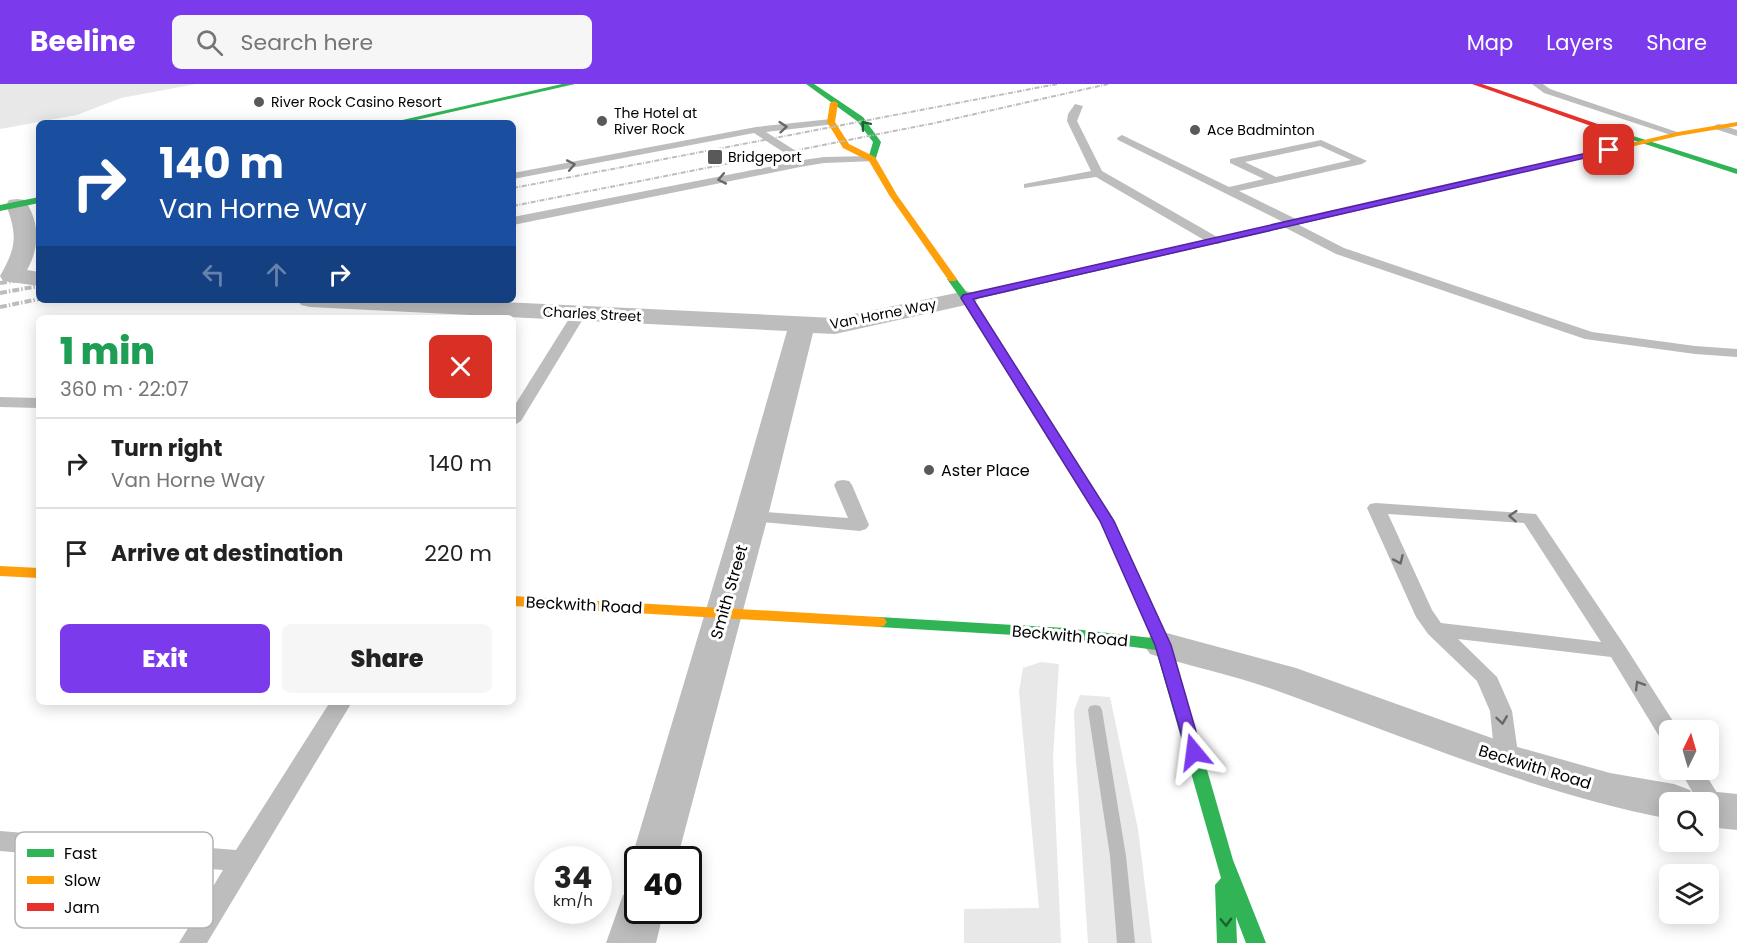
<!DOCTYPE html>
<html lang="en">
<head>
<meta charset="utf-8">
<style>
  body { margin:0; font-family:Poppins,sans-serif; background:#f6f6f6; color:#222; height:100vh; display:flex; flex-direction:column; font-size:22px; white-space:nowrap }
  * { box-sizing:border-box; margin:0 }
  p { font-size:20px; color:#767676 }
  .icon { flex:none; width:33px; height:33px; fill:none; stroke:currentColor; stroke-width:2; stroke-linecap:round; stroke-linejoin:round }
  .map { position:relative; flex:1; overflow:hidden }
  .side { position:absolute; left:36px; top:231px; width:480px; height:390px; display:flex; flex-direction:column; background:#fff; border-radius:9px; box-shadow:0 3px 15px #0003 }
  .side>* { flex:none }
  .guide { position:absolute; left:36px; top:36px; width:480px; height:183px; border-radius:9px; box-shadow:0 3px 15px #0003; background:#1a4fa0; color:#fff; overflow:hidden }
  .needle { width:39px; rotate:5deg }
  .fabs { position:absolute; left:1659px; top:636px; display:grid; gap:12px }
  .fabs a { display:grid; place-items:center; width:60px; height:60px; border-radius:9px; background:#fff; box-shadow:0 3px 15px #0003; font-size:30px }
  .speed { position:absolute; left:534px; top:762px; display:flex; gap:12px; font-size:30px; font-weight:700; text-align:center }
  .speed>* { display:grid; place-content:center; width:78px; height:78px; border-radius:50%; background:#fff; box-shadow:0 3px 15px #0003; line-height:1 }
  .speed small { font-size:15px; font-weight:400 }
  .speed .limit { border:3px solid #111; border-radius:9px; background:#fff; color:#111 }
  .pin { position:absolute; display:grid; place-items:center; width:51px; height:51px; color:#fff; margin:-26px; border-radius:12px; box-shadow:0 3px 9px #0006 }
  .me { position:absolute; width:66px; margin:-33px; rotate:344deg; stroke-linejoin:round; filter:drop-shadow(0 0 4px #0008) }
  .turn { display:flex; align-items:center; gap:21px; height:126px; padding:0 24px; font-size:27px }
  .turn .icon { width:78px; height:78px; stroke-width:2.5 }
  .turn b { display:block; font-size:42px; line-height:51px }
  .lanes { display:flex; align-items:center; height:57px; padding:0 24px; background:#0003; justify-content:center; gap:30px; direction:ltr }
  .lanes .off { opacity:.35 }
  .round { display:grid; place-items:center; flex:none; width:63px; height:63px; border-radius:9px; background:#f6f6f6 }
  .overview { display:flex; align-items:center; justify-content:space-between; height:102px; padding:0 24px }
  h1 { font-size:36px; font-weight:800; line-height:45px; color:#1e9e55 }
  .cta { display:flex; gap:12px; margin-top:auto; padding:12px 24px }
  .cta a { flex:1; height:69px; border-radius:9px; background:#7c3aed; color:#fff; font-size:24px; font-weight:800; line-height:69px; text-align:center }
  .cta a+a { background:#f6f6f6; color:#222 }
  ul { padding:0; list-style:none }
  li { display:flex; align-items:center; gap:18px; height:90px; padding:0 24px; border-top:2px solid #e0e0e0 }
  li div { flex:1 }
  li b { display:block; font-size:22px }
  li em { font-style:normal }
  header { display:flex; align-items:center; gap:36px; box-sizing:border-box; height:84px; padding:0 30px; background:#7c3aed; color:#fff }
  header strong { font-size:28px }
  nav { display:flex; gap:33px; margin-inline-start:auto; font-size:21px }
  .search { width:420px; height:54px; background:#f6f6f6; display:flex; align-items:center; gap:15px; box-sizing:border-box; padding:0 21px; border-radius:9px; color:#767676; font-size:22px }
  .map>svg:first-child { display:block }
</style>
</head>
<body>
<header>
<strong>Beeline</strong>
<div class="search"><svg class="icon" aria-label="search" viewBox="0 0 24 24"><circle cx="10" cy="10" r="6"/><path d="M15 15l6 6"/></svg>Search here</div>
<nav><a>Map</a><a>Layers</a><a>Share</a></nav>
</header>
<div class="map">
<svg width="1737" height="859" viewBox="0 0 1737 859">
  <rect width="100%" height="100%" fill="#fff"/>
  <g fill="#e8e8e8">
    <path d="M0,0h196l-75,14 -44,17 -77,14z"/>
    <path d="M1041,578l18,2 -6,94 8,185h-97v-34l75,-1 -20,-216 4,-24z"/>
    <path d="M1080,611l30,2 28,132 14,114h-64l-12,-183 -2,-49z"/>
  </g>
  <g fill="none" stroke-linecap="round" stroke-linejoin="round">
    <path fill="#bababa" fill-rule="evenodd" d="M1095,621l5,1 2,4 24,146 9,87h-18l-7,-87 -22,-146 2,-4z"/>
    <g fill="#bdbdbd" fill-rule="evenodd">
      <path d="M1532,0h11l7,5 133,45 -9,2 -130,-43z"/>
      <path d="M1075,20l8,2 -6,15 25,50 117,67 2,3 -2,3h-8l-115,-67 -72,11v-4l67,-13 -24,-50 1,-7z"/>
      <path d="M831,35l4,1v4l-69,8 33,21 4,7 21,-3 48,-1 4,1v4l-52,2 -24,4 -287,58v-8l281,-55 -3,-5 -37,-24 -241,46v-6l243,-46z"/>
      <path d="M1719,40l18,6v6l-22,-7v-4z"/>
      <path d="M1122,51l107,52 35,-8 -34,-16v-4l91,-19 46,21 -5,3 -123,27 59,29 1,5 45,23 248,84 103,14 42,3v8l-42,-3 -110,-15 -249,-85 -52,-27 -1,-5 -165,-82 -1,-2zM1320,62l31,14 -75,17 -31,-15z"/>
      <path d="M579,226l7,4 -65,107 -8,5v-18l59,-94z"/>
      <path d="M0,313l39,1v10l-39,-1z"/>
      <path d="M843,396l6,1 3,4 17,40 -3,4 -6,2 -109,-10 -6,-1 -3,-4 3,-4 6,-1 97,7 -14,-33 3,-4z"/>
      <path d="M1376,419l160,11 89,132 53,83 -8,1v13l-8,-2 -51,-84 -153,-18 39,38 15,34 7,49 -4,6 -8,3 -8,-3 -4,-6 -5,-49 -13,-30 -49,-47 -12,-17 -49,-109 3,-4zM1388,430l136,9 77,119 -160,-19 -9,-13z"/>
      <path d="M330,618h22l-145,241h-28l44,-73 -223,-19v-20l236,19z"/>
      <path d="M1680,686h23l25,41 -3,7 -9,3 -8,-3v-16h-10z"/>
    </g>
    <g fill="#bdbdbd" fill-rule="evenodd">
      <path d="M17,115l8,1c15,23 15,47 2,70l12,2v14l-36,-5 -3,-5c16,-28 18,-40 6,-71l3,-5z"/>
      <path d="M966,207l9,2 3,5 -3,5 -140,31 -22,-1 -45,183 -91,344h-39v13l-7,-13 103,-344 53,-185 -477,-24 -9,-2 -3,-5h165l372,18z"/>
      <path d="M1163,548l133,36 218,78 96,27 64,11 16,6 3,6 15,-5 29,3v36l-29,-3v-25h-38v17c-139,-27 -266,-83 -398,-130 -40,-14 -82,-23 -122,-35l-6,-9 6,-9z"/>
      <path d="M638,806v20h26l-8,33h-50l17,-48z"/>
    </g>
    <g fill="#30b455" fill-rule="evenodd">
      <path d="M562,0h13l-172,39h-14z"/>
      <path d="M806,0h8l49,33 18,25 -6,19 -7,-2 5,-17 -16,-21z"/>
      <path d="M1608,44l129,41v5l-129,-42z"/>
      <path d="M1491,91h3v4l-522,121 142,221 57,124 62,215 33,83h-20l-10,-26 1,26h-20l-2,-58 6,-7 -65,-228 -91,-12 -186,-11 -5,-1 -3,-4 3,-4 5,-1 186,11 87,10 -52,-117 -129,-208 -24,-34 8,-2 13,17z"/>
      <path d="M39,113v6l-39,8v-6z"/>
    </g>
    <g fill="#ff9f0a" fill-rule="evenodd">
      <path d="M834,17l4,2 -3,19 14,22 26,13 22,38 60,84 -2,2h-6l-60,-86 -20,-34 -26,-13 -16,-26 3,-19z"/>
      <path d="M1737,38v4l-59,10 -187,43 -4,-2 191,-45z"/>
      <path d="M0,482l39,2v10l-39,-2z"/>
      <path d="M513,512l366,21 5,1 3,4 -3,4 -5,1 -366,-21z"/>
    </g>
    <path fill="#e5322d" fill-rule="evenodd" d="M1472,0h10l133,46 -7,2z"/>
    <g stroke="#bdbdbd" stroke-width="2" stroke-dasharray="5 1.5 1 1.5" stroke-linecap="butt">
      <path d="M513,104l544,-104"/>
      <path d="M513,122l422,-83 173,-39"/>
    </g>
    <g stroke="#bdbdbd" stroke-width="4" stroke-dasharray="7 2 1.5 2" stroke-linecap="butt">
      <path d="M0,199l39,-6"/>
      <path d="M0,209l39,-7"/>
      <path d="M0,223l39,-8"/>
    </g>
  </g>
  <defs><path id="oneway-chevron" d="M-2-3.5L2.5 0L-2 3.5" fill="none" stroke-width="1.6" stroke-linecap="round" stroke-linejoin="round" transform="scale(1.5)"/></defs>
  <g stroke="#1a632f">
    <use href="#oneway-chevron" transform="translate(865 41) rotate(-131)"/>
    <use href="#oneway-chevron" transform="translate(1226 838) rotate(88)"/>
  </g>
  <g stroke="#686868">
    <use href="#oneway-chevron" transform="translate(783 43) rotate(-5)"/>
    <use href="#oneway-chevron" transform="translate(571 81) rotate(-11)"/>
    <use href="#oneway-chevron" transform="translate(722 95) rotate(169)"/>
    <use href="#oneway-chevron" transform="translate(1513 432) rotate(-176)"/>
    <use href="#oneway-chevron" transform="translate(1399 476) rotate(66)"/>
    <use href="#oneway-chevron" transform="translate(1639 601) rotate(-121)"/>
    <use href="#oneway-chevron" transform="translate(1502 636) rotate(82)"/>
  </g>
  <path fill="#7c3aed" stroke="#51269a" stroke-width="1.5" d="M1609,64l2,1v3l-638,147 141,222 57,124 31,107 -2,5 -6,2 -6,-2 -33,-112 -55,-124 -139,-223 2,-3z"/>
  <g fill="#595959" stroke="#fff" stroke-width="2">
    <circle cx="259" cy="18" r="6"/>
    <circle cx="602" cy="37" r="6"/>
    <circle cx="1195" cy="46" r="6"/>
    <rect x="707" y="65" width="16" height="16" rx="3"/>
    <circle cx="929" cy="386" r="6"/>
  </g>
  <g text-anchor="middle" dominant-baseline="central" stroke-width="6" stroke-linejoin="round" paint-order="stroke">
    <g font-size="14" fill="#000" stroke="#fff" text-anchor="start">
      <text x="271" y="18">River Rock Casino Resort</text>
      <text x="614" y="29">The Hotel at<tspan x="614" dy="16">River Rock</tspan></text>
      <text x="1207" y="46">Ace Badminton</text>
      <text x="728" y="73">Bridgeport</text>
    </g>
    <g font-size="14" fill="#000" stroke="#fff">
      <text transform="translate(592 230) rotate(3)">Charles Street</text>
      <text transform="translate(883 230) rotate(-11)">Van Horne Way</text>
    </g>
    <g font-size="16" fill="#000" stroke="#fff" text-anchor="start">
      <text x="941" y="386">Aster Place</text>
    </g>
    <g font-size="16" fill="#000" stroke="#fff">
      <text transform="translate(729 508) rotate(-74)">Smith Street</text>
      <text transform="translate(584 521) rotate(3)">Beckwith Road</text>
      <text transform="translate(1070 552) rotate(5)">Beckwith Road</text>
      <text transform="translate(1535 683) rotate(17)">Beckwith Road</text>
    </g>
  </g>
  <rect x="15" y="748" width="198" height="96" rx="9" fill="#fff" stroke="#b2b2b2" stroke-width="1.5"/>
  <rect x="27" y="765" width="27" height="8" fill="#30b455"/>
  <rect x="27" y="792" width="27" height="8" fill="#ff9f0a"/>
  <rect x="27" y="819" width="27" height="8" fill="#e5322d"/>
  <g font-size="16" fill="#000">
    <text x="64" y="775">Fast</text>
    <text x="64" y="802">Slow</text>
    <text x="64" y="829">Jam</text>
  </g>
</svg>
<div class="fabs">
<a><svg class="needle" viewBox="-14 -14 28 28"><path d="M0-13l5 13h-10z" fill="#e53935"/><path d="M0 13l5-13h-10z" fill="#767676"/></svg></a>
<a><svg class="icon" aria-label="search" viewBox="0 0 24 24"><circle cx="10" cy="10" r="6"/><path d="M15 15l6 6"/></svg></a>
<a><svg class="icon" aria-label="layers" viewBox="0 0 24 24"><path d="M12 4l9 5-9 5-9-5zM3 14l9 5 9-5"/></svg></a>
</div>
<div class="speed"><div>34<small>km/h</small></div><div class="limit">40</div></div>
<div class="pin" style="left:1609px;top:66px;background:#d93025"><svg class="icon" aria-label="arrive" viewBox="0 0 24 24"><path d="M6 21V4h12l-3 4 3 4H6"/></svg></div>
<svg class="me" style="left:1194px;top:668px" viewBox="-20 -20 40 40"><path d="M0-17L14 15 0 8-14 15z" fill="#7c3aed" stroke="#fff" stroke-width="4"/></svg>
<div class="guide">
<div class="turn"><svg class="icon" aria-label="right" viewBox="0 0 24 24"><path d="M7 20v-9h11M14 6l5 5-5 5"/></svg><div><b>140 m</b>Van Horne Way</div></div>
<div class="lanes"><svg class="icon off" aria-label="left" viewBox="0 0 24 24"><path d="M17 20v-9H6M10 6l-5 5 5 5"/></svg><svg class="icon off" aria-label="ahead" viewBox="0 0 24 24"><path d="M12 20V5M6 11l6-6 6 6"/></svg><svg class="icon" aria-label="right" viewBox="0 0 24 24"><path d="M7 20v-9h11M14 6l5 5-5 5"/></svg></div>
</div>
<section class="side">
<div class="overview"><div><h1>1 min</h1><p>360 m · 22:07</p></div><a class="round" style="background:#d93025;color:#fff"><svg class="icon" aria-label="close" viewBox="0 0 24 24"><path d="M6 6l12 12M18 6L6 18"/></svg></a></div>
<ul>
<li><svg class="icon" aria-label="right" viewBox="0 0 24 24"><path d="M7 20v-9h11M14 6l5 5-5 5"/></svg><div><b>Turn right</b><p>Van Horne Way</p></div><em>140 m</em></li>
<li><svg class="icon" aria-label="arrive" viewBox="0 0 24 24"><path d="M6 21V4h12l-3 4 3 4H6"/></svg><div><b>Arrive at destination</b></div><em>220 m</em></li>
</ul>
<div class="cta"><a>Exit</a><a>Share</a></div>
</section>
</div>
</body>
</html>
